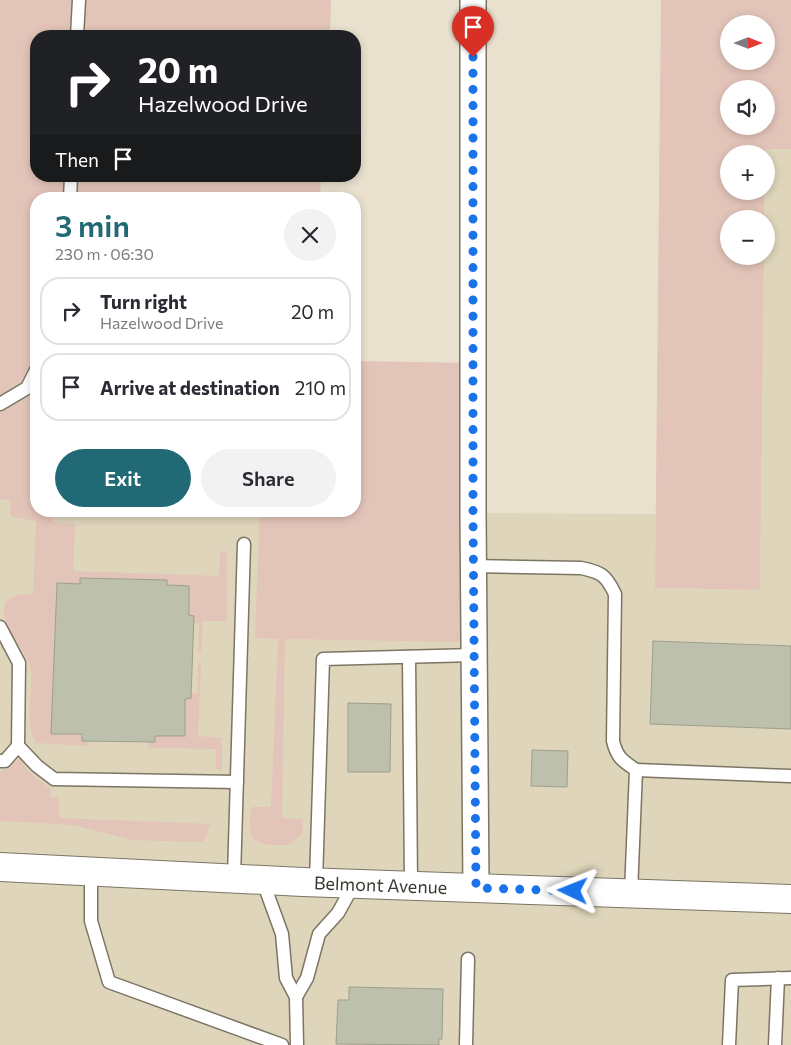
<!DOCTYPE html>
<html lang="en">
<head>
<meta charset="utf-8">
<style>
  body { margin:0; font-family:Commissioner,sans-serif; background:#f2f2f3; color:#2b2b33; height:100vh; display:flex; flex-direction:column; font-size:19px; white-space:nowrap }
  * { box-sizing:border-box; margin:0 }
  p { font-size:16px; color:#7c7c81 }
  .icon { flex:none; width:28px; height:28px; fill:none; stroke:currentColor; stroke-width:2; stroke-linecap:round; stroke-linejoin:round }
  .map { position:relative; flex:1; overflow:hidden }
  .sheet { position:absolute; left:30px; top:192px; width:331px; height:325px; display:flex; flex-direction:column; background:#fff; border-radius:20px; box-shadow:0 2px 8px #0003 }
  .sheet>* { flex:none }
  .top-card { position:absolute; left:30px; top:30px; width:331px; height:152px; border-radius:20px; box-shadow:0 2px 8px #0003; background:#202124; color:#fff; overflow:hidden }
  .needle { width:32px; rotate:90deg }
  .controls { position:absolute; left:720px; top:15px; display:grid; gap:10px }
  .controls a { display:grid; place-items:center; width:55px; height:55px; border-radius:50%; background:#fff; box-shadow:0 2px 8px #0003; font-size:25px }
  .pin { position:absolute; display:grid; place-items:center; width:42px; height:42px; color:#fff; margin:-51px -21px; border-radius:50% 50% 50% 0; rotate:-45deg; box-shadow:0 0 5px #0007 }
  .pin .icon { rotate:45deg }
  .me { position:absolute; width:55px; margin:-28px; rotate:272deg; stroke-linejoin:round; filter:drop-shadow(0 0 4px #0008) }
  .turn { display:flex; align-items:center; gap:18px; height:105px; padding:0 25px; font-size:22px }
  .turn .icon { width:65px; height:65px; stroke-width:2.5 }
  .turn b { display:block; font-size:35px; line-height:42px }
  .then { display:flex; align-items:center; height:48px; padding:0 25px; background:#0003; gap:10px; font-size:19px }
  .round { display:grid; place-items:center; flex:none; width:52px; height:52px; border-radius:26px; background:#f2f2f3 }
  .summary { display:flex; align-items:center; justify-content:space-between; height:85px; padding:0 25px }
  h1 { font-size:30px; font-weight:600; line-height:38px; color:#216a75 }
  .primary-button { display:flex; gap:10px; margin-top:auto; padding:10px 25px }
  .primary-button a { flex:1; height:58px; border-radius:30px; background:#216a75; color:#fff; font-size:20px; font-weight:600; line-height:58px; text-align:center }
  .primary-button a+a { background:#f2f2f3; color:#2b2b33 }
  ul { padding:0; list-style:none }
  li { display:flex; align-items:center; gap:15px; height:68px; margin:0 10px 8px; padding:0 15px; border:2px solid #e1e1e2; border-radius:20px }
  li div { flex:1 }
  li b { display:block; font-size:19px }
  li em { font-style:normal }
  .map>svg:first-child { display:block }
</style>
</head>
<body>
<div class="map">
<svg width="791" height="1045" viewBox="0 0 791 1045">
  <rect width="100%" height="100%" fill="#e9e1ce"/>
  <path fill="#dfd5bb" d="M765,149h26v896h-791v-561l36,27h319v-150l118,152 183,1 -1,74 105,2 4,-334h2v-37h-2v-28h2z"/>
  <g fill="#e3c4b9" fill-rule="evenodd">
    <path d="M0,0h331l-1,36h-294v140h285l-1,23h-284v312h17v11l22,2 -2,47 146,5 1,-25 7,2v64l-2,4h-22l-2,30h-3l1,-28h-5v-7l-5,-1 -22,-30v-5l-86,-2 -1,6 -23,-1 -6,151h31v6l6,1v5l-52,-3c-9,-17 -6,-38 -5,-57 0,-5 1,-11 0,-16 -4,-21 -31,-42 -27,-63 3,-14 19,-12 29,-13l3,-73 -24,-4 -2,-4 1,-13 -11,-1z"/>
    <path d="M661,0h130v149h-26v5h-36v37h35v28h-35v37h35l-4,334 -105,-2zM729,24h37v37h-37zM729,89h37v37h-37z"/>
    <path d="M355,361l118,2 -8,279 -180,-3 -3,179 21,1 -1,15 -14,11c-17,0 -40,3 -38,-22 0,-5 0,-11 2,-16h19l7,-168 -23,-1 5,-127h95z"/>
    <path d="M198,662h3l-3,74 24,2v30l-2,2 -4,-2v-19l-68,-1v-6h7v-6h30v-37l6,-1v-5h6z"/>
    <path d="M20,758l9,14 21,16 1,10 5,-1 3,2v19l151,6 -4,14 -5,4 -69,-2 -58,-15 -74,-4v-49l10,-4z"/>
  </g>
  <g fill="#bdc0ad" stroke="#9d9f8c">
    <path d="M80,578l87,2v5l22,1v29l5,1 -3,82 -6,1v37h-30v6l-73,-1v-7h-31l6,-151 23,1z"/>
    <path d="M653,641l138,5v83l-141,-5z"/>
    <path d="M348,703l43,1 -1,68h-42z"/>
    <path d="M532,750l36,1 -1,36 -36,-1z"/>
    <path d="M349,987l94,2 -1,50h-3v6l-103,-1 2,-44h11z"/>
  </g>
  <g fill="none" stroke-linecap="round" stroke-linejoin="round">
    <defs>
      <g id="lane">
        <path d="M77,36l2,-36"/>
        <path d="M70,199l1,-23"/>
        <path d="M0,404l27,-16 9,-18"/>
        <path d="M473,566l108,2c20,4 25,7 34,26l-2,147c4,17 10,20 23,29l-5,123"/>
        <path d="M0,627l19,36 -1,83 19,20 17,13 183,3"/>
        <path d="M409,657l2,228"/>
        <path d="M0,761h5l13,-15"/>
        <path d="M636,770l154,6"/>
        <path d="M91,871v50l18,61 173,63"/>
        <path d="M234,877l10,-333"/>
        <path d="M262,879l20,55 4,44 10,19 1,48"/>
        <path d="M316,882l7,-223 151,-4"/>
        <path d="M296,997l11,-19 12,-44 19,-21 16,-29"/>
        <path d="M466,1045l2,-86"/>
        <path d="M729,1045l3,-65 59,-2"/>
        <path d="M775,1045l3,-67"/>
      </g>
      <path id="street" d="M473,0v513l3,375"/>
      <g id="secondary">
        <path id="s1" d="M0,867l303,15 488,17"/>
      </g>
    </defs>
    <use href="#lane" stroke="#7c7564" stroke-width="15"/>
    <use href="#street" stroke="#7c7564" stroke-width="28"/>
    <use href="#secondary" stroke="#7c7564" stroke-width="30"/>
    <use href="#lane" stroke="#fff" stroke-width="12"/>
    <use href="#street" stroke="#fff" stroke-width="25"/>
    <use href="#secondary" stroke="#fff" stroke-width="28"/>
  </g>
  <g fill="none" stroke-linecap="round" stroke-linejoin="round">
    <path stroke="#1a73e8" stroke-width="9" stroke-dasharray="0 16.2" d="M473,57v456l3,375 97,3"/>
  </g>
  <g text-anchor="middle" dominant-baseline="central" stroke-width="4" stroke-linejoin="round" paint-order="stroke">
    <g font-size="18" fill="#3b3831" stroke="#f6eedb">
      <text stroke="none"><textPath href="#s1" startOffset="381">Belmont Avenue</textPath></text>
    </g>
  </g>
</svg>
<div class="controls">
<a><svg class="needle" viewBox="-14 -14 28 28"><path d="M0-13l5 13h-10z" fill="#e53935"/><path d="M0 13l5-13h-10z" fill="#7c7c81"/></svg></a>
<a><svg class="icon" aria-label="sound" viewBox="0 0 24 24"><path d="M4 9h4l5-4v14l-5-4H4zM17 9q2 3 0 6"/></svg></a>
<a>+</a>
<a>−</a>
</div>
<div class="pin" style="left:473px;top:57px;background:#d93025"><svg class="icon" aria-label="arrive" viewBox="0 0 24 24"><path d="M6 21V4h12l-3 4 3 4H6"/></svg></div>
<svg class="me" style="left:573px;top:891px" viewBox="-20 -20 40 40"><path d="M0-17L14 15 0 8-14 15z" fill="#1a73e8" stroke="#fff" stroke-width="4"/></svg>
<div class="top-card">
<div class="turn"><svg class="icon" aria-label="right" viewBox="0 0 24 24"><path d="M7 20v-9h11M14 6l5 5-5 5"/></svg><div><b>20 m</b>Hazelwood Drive</div></div>
<div class="then">Then<svg class="icon" aria-label="arrive" viewBox="0 0 24 24"><path d="M6 21V4h12l-3 4 3 4H6"/></svg></div>
</div>
<section class="sheet">
<div class="summary"><div><h1>3 min</h1><p>230 m · 06:30</p></div><a class="round"><svg class="icon" aria-label="close" viewBox="0 0 24 24"><path d="M6 6l12 12M18 6L6 18"/></svg></a></div>
<ul>
<li><svg class="icon" aria-label="right" viewBox="0 0 24 24"><path d="M7 20v-9h11M14 6l5 5-5 5"/></svg><div><b>Turn right</b><p>Hazelwood Drive</p></div><em>20 m</em></li>
<li><svg class="icon" aria-label="arrive" viewBox="0 0 24 24"><path d="M6 21V4h12l-3 4 3 4H6"/></svg><div><b>Arrive at destination</b></div><em>210 m</em></li>
</ul>
<div class="primary-button"><a>Exit</a><a>Share</a></div>
</section>
</div>
</body>
</html>
